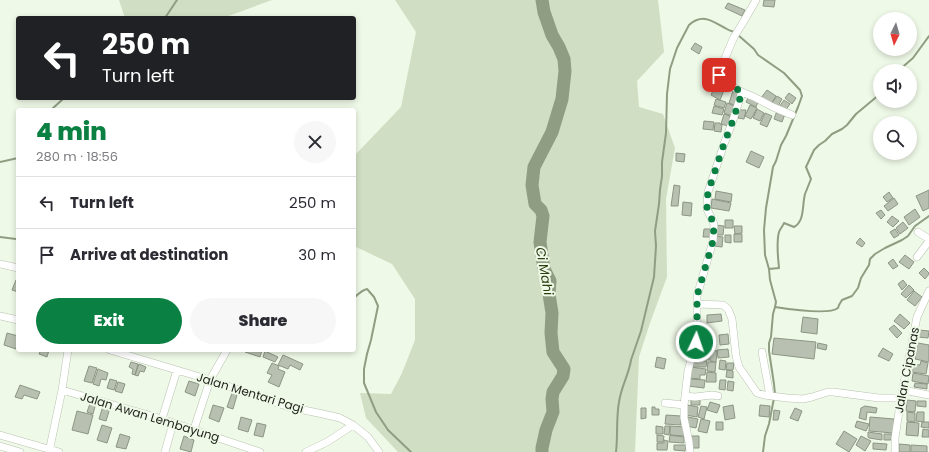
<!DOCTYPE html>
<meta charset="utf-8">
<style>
:root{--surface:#fff;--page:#f7f7f7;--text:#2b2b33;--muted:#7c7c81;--line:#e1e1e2;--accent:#0b8043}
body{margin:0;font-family:Poppins,sans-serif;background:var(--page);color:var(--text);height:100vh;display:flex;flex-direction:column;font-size:15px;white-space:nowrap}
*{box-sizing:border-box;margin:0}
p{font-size:13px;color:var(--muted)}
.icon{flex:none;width:22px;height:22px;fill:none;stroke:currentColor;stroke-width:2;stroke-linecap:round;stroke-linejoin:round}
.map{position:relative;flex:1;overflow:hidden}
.details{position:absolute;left:16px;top:108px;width:340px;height:244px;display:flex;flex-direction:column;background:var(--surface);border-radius:4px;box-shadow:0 2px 6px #0003}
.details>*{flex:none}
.banner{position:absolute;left:16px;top:16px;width:340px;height:84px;border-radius:4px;box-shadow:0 2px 6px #0003;background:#202124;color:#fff;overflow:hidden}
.needle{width:26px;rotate:185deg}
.fabs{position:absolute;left:873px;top:12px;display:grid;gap:8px}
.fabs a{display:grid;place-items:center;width:44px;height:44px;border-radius:50%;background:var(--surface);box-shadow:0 2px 6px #0003;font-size:20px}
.pin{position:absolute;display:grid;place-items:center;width:34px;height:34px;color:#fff;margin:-17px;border-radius:8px;box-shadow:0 2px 6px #0006}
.me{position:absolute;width:44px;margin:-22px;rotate:3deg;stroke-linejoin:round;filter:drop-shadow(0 0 3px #0008)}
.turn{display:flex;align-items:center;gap:14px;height:84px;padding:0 20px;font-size:18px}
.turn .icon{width:52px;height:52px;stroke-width:2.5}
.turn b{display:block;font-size:28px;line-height:34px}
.round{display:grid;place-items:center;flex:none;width:42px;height:42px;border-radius:21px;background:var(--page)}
.summary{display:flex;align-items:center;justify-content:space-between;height:68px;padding:0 20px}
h1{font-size:24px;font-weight:800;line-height:30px;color:var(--accent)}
.button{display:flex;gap:8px;margin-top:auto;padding:8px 20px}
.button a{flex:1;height:46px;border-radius:24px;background:var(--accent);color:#fff;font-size:16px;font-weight:800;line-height:46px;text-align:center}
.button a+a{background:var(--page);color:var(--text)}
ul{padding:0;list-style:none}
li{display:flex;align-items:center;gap:12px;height:52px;padding:0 20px;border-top:1px solid var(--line)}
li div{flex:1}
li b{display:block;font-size:15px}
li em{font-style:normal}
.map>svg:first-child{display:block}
.green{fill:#d0dfc3}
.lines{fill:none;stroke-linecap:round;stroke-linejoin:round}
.stream{stroke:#8f9e82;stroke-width:2}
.river{stroke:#8f9e82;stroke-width:13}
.building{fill:#b8c1b1;stroke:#8d9585}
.minor-casing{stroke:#b9c2b1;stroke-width:8}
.minor{stroke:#fff;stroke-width:7}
.route{stroke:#0b8043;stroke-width:7;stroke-dasharray:0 12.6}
.labels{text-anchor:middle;stroke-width:4;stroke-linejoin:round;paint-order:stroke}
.street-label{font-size:12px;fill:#1d201a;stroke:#eff9e7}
.water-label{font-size:13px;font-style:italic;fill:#2a3f12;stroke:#eff9e7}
</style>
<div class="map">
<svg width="929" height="452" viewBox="0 0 929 452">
<rect width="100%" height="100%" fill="#eff9e7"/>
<path class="green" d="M119 0H272L223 18H125Z
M395 0H658L664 52 637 81 639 107 663 114 675 148 666 199 667 277 650 323 639 357 635 452H398L366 418 360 393 391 394 402 373 415 340V299L392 264 354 246V157L357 153 401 107 416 32Z"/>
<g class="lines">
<path class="stream" d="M165 18 177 0
M738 35 754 49 758 55 784 73 800 90 802 96 798 107 786 136 781 145 776 161 773 167 766 208 764 230 765 255 769 269 770 280 776 302 775 307 773 314 771 337 769 343V351L774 384 775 394
M898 71 913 58 929 36
M51 110 64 98
M0 162 18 158
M0 237 16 239 18 241
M769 269 779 268C778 256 776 243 779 232 780 229 783 226 784 223L794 227C805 221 802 205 805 194 807 189 809 184 811 179L806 167 814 150 819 145 825 141 832 134 842 129 847 125 856 114 880 94
M354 298C358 294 362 290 367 289L374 297 378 306 371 340 367 354 364 369V383L376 412 388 430 411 452
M775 307C788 309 829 315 838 308L839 305 842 300 852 296 858 288 861 278 869 265 870 259 875 254 885 248 902 240 908 236 915 226 929 216
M616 452C618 435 616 418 619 402 621 387 629 374 631 360L641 331 654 277 656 246 655 231 659 204 660 190 662 176V162L666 133 667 94 670 69 677 48 689 25C703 13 712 21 725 28 728 30 731 31 734 32
M763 452 765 436 769 424 774 398"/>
<path class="river" d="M542 0 544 12 552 35 559 47 564 59 565 71 562 99 552 132 534 167 532 185 535 204 541 210 543 216 540 242 544 269 550 281 549 294 552 313 551 333 553 352 564 369 563 376 553 392 552 399 553 412 546 430 542 448V452"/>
</g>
<path class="building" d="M764 0H775L774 7 763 6Z
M728 3 745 10 742 16 725 8Z
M695 43 702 47 699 54 691 49Z
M715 86 724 90 720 100 711 95Z
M767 90 776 96 771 104 761 98Z
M733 91 739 93 734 105 729 103Z
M789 93 796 98 792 104 785 98Z
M777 96 782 99 777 108 771 104Z
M748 98 758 102 756 107 746 102Z
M716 99 726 102 724 108 714 105Z
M784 100 790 104 785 111 779 107Z
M727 103 735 106 732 116 724 113Z
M750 105 757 108 751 119 745 116Z
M714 106 724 109 722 115 712 113Z
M757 109 764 113 760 121 753 118Z
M739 110H746L744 119 738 118Z
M777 111 785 114 782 122 774 119Z
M765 113 772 116 767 127 760 124Z
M724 114 730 116 728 126 721 124Z
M704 121 714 122 713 130 703 129Z
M715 123H720V124L722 125 721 132 714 131Z
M751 151 764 157 759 168 746 162Z
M676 153 685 154 684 162 676 161Z
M674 185 680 186 678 206H671Z
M929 190V208L923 211 916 196Z
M716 191 732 194 731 202 715 199Z
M889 192 893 198 887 202 883 197Z
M894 198 898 204 888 211 884 206Z
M712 199 731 203 729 211 711 208Z
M683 202 692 203 691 216 682 215Z
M915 209 920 217 909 225 904 217Z
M881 210 885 215 881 219 876 213Z
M892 216 899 221 893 227 887 222Z
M725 220H733V228H725Z
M903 222 908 228 900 234 896 228Z
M716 225 724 226 723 235H715Z
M734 226H742V233L735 234Z
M704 229H710V237H703Z
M895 229 899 235 894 238 890 232Z
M734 234H742V242H734Z
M725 235H731V243L725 242Z
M715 236 723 237 722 247 714 246Z
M860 238 865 243 862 247 856 243Z
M905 255 914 262 909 269 899 262Z
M893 259 898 266 893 269 888 263Z
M924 268 929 273V274L925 279 919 273Z
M16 280H18V292L12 290Z
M903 280 907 285 902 290 898 284Z
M909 285 914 290 906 298 901 294Z
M914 291 922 297 915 306 907 300Z
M721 314 722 321 707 323V315Z
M900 314 910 323 904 329 894 321Z
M803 317 818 319 817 334 801 332Z
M894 325 902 333 897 338 889 329Z
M919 330 929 331 928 338 918 337Z
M7 333 18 336V340L16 349 4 345Z
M728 334 729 344 720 345 719 335Z
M710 338V347L698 348 697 339Z
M774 338 816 342 814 359 772 354Z
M818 343 827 345 826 350 817 348Z
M918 343 929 345V362L915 359Z
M883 348 893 354 889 361 878 356Z
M728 349 729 357 718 358 717 350Z
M41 350H49L47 357 39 354Z
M246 350H262L260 357 245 352Z
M710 350 717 351 716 362 710 361Z
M265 351 278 357 275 362 263 357Z
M695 352 709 353V360L695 359Z
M283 355 303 364 300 370 290 365 288 369 278 365Z
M657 357 666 359 664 369 655 367Z
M694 360 707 361 706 367H693Z
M720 360 726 361 725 370 719 369Z
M921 361 928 363 926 374 912 372 913 364 920 365Z
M131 362 138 364 135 375 132 374 133 369 129 367Z
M708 362H716L715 372 707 371Z
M272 363 279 366 278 369 285 372 279 387 268 382 272 375 267 373Z
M727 363H734L733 370H726Z
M139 364 146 367 144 372 140 371 138 376 135 375Z
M89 366 97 368 92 383 84 381Z
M690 367 706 369 705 375H700V379L689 378Z
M98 369 108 373 106 380 101 379 99 386 93 384Z
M727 370 733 371V378L726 377Z
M707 372 716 373V382H706Z
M913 373 929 376 928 384 912 381Z
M110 379 117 381 114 390 107 388Z
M689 379 705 380 704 388 688 386Z
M720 380H726L725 390 719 389Z
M189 381 199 384 195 396 185 392Z
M728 381 734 382 733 391 727 390Z
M118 382 125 384 122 393 115 391Z
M915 383 927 384V389L914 387Z
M20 385 40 392 37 399 24 395 22 399 15 397Z
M232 393 237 395 233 409 227 407Z
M691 398H700V405H691Z
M907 400 916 401 915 412 906 411Z
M91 401 96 403 93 414 87 412Z
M917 401H926V407L917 406Z
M710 402 720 405 717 413 707 410Z
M213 405 224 408 219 422 209 418Z
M687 405 698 407 697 417 685 415Z
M733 405 735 418 725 420 723 407Z
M760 405 770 406 769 417 759 416Z
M103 406 110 408 106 421 99 419Z
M701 406 707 407 704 419 698 417Z
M865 406 877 408 876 413 867 412 866 420 859 418 861 408Z
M652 407H655V409H659V415H652Z
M641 408H646V418L641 419Z
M795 408 802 411 798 421 790 418Z
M774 410 780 411 778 420H773Z
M77 411 93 415 88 434 72 430Z
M907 412 915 413V422L907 421Z
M917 412H924V422L916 421Z
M666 415 681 416V425L665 424Z
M241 417 252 420 248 432 238 429Z
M688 417 698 419 696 428 686 426Z
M870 417 894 419 893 433 869 431Z
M701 419 710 421 707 433 698 431Z
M857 421 869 424 866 431 855 427Z
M716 422H723V430H716Z
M907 422 919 423 918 436 906 435Z
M922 422H929V428L921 427Z
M257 423 266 425 263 437 254 435Z
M102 425 112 428 107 443 97 440Z
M656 426 663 427V434H656Z
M665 426H670L669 435 664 434Z
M670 426 684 427V436L670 435Z
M923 429 929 430V437H922Z
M844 431 857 439 849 452 836 444Z
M868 432 882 434V440L869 438 868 437Z
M120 434 130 437 126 449 116 447Z
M884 434H892L891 440H884Z
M657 435 664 436 663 442H657Z
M670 435 684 437V443L669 442Z
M184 436 194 440 191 452 180 449Z
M691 436H699V448H691Z
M861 436 871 441 865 451 856 445Z
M664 440 668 441 667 450H657V443H664Z
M873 443 887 444 886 450 873 449Z
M899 444 910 445V452H899Z
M674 445H686L685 451 674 450Z
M911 445 927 446V452H911Z"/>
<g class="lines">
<defs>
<path id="minor" d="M756 0 744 21 734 37 719 72V78L722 81 742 92 733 120 724 144 708 192 707 201V209L714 224 713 241 697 296V304L723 305 728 309 732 319 736 356 739 367 757 393 764 395 787 398 803 399 812 397 828 392H833L879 398H901
M742 92 754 97 773 107 792 115
M918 232 929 239
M917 257 929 241
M0 264 18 268
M0 316 18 320
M110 350 210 380 289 407 323 414 340 418 353 425 368 437 379 452
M762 352 770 396
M62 390 162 419 260 452
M903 390 929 395
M685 396 695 397 712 395 718 396
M665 403 684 405
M162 419 177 370
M194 429 210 380 227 350
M0 435 59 452
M0 446 20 452
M49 452 62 390 68 350
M165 452 173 423
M306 452 327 442 353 425
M690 452 689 442 684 418V405L688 371 697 336V304
M895 452V438L901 398 917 317 929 291"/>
</defs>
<use href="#minor" class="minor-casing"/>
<use href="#minor" class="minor"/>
</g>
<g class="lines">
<path class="route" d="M696 342 697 330V296L713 241 714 224 707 209V201L708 192 724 144 733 120 742 92 722 81 719 75"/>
</g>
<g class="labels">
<g class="street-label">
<text transform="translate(907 370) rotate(-79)" y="4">Jalan Cipanas</text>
<text transform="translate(250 393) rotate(17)" y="4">Jalan Mentari Pagi</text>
<text transform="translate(150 417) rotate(17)" y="4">Jalan Awan Lembayung</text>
</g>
<g class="water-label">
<text transform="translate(545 271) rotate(80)" y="5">Ci Mahi</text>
</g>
</g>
</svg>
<div class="fabs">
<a><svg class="needle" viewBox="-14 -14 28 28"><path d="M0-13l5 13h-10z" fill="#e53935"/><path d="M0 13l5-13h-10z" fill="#7c7c81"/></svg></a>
<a><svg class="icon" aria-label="sound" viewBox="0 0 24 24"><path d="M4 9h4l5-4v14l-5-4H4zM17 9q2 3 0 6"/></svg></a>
<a><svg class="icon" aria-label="search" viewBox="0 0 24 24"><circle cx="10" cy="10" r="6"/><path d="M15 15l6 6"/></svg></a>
</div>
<div class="pin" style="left:719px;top:75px;background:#d93025"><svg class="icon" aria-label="arrive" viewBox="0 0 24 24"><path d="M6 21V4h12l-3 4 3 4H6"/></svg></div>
<svg class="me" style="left:696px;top:342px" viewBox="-20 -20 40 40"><circle r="17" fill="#0b8043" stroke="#fff" stroke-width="3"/><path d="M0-11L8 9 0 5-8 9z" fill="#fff"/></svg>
<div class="banner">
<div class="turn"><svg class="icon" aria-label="left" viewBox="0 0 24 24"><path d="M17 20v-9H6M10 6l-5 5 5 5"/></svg><div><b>250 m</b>Turn left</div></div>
</div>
<section class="details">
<div class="summary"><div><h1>4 min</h1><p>280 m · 18:56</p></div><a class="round"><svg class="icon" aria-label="close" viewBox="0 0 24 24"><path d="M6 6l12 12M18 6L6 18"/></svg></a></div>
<ul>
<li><svg class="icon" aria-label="left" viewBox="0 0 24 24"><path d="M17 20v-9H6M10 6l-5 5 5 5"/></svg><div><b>Turn left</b></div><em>250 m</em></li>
<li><svg class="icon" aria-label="arrive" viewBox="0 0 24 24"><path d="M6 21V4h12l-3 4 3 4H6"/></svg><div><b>Arrive at destination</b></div><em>30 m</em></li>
</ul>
<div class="button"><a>Exit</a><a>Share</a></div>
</section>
</div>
